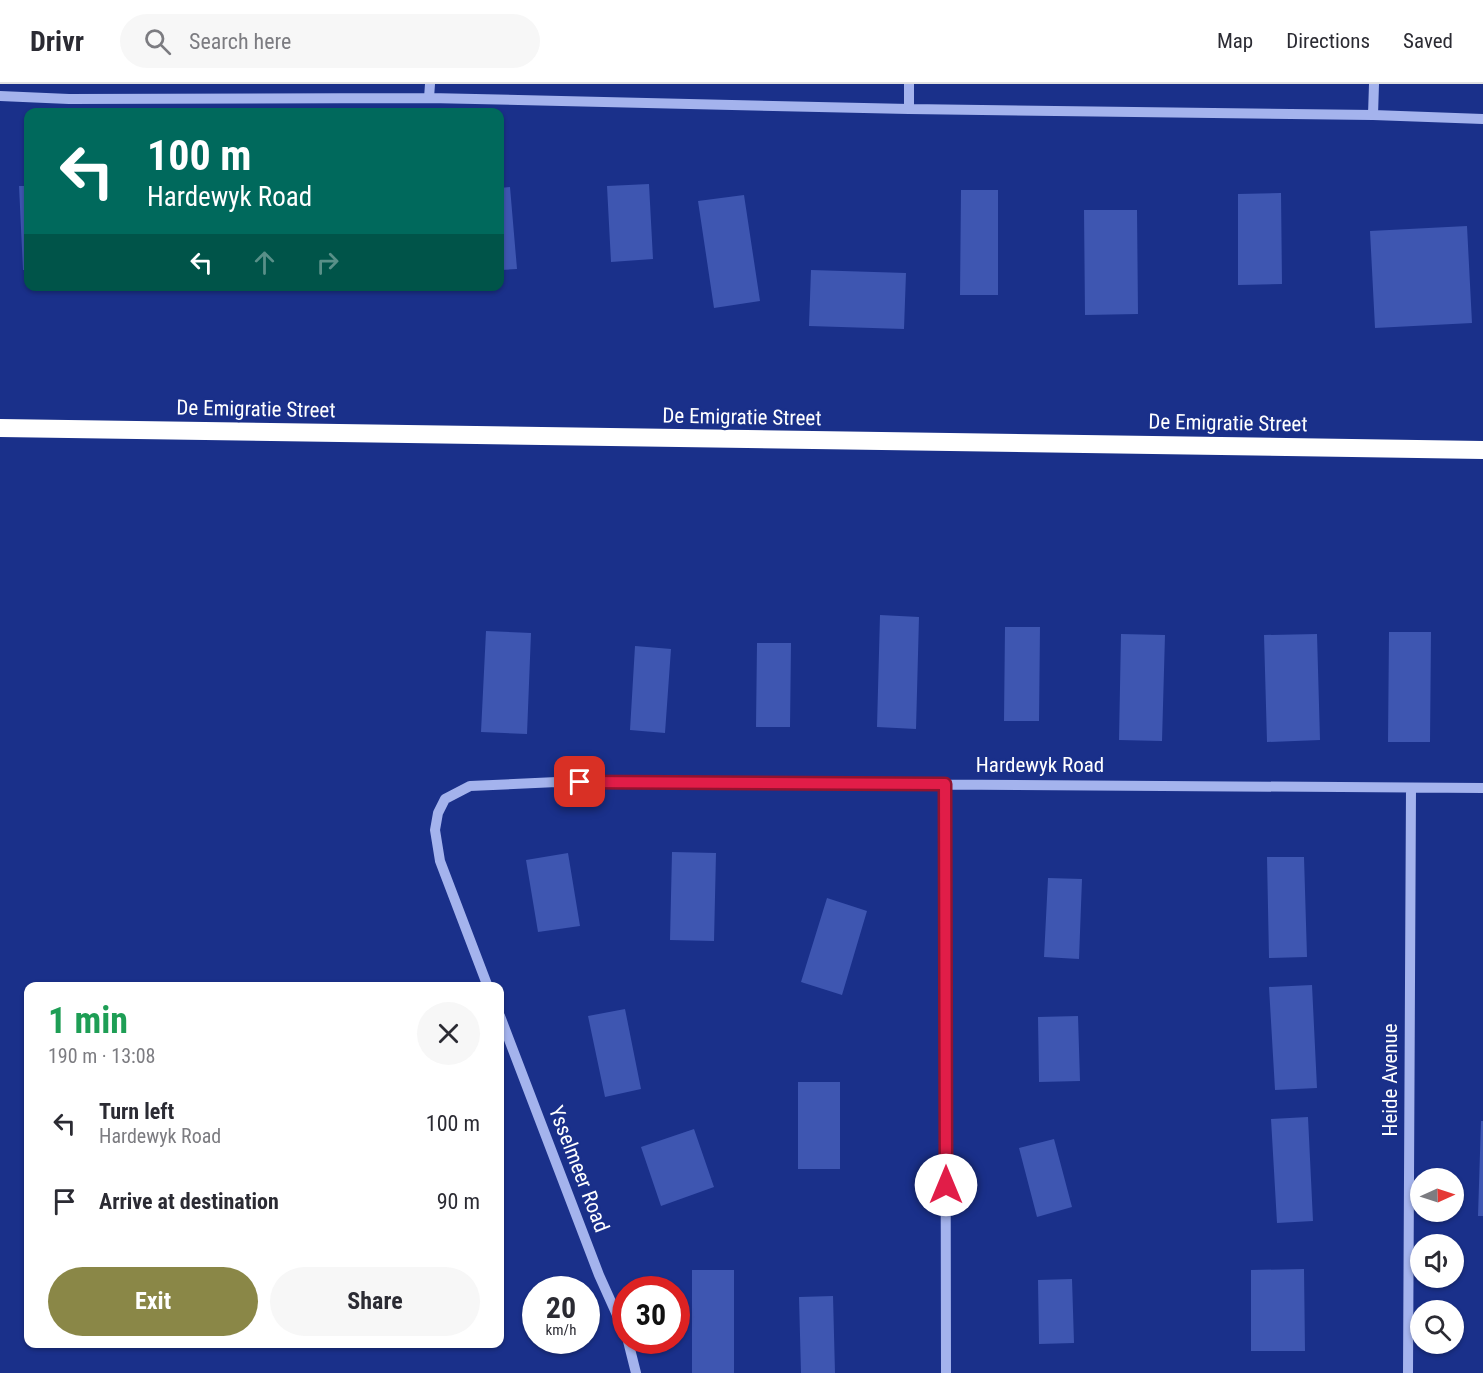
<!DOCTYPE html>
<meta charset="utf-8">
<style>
:root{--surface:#fff;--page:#f7f7f7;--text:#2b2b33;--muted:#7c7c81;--line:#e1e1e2;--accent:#8a8747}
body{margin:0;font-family:"Roboto Condensed",sans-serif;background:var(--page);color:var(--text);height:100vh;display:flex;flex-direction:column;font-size:22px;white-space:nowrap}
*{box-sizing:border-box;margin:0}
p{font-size:20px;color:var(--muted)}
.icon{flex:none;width:33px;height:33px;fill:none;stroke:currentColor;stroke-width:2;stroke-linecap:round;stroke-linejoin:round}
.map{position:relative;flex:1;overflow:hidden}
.sheet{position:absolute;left:24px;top:898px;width:480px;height:366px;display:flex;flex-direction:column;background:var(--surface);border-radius:12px;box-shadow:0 2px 4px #0004}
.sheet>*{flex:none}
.hud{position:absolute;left:24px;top:24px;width:480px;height:183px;border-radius:12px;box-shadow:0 2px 4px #0004;background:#00695c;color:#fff;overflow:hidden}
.needle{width:39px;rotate:87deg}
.controls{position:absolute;left:1410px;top:1084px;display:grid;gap:12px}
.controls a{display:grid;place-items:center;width:54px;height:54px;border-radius:50%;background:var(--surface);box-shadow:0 2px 4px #0004;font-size:30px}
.speed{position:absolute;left:522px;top:1192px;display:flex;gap:12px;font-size:30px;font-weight:700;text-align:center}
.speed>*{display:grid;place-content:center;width:78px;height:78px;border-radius:50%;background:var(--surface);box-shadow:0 2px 4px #0004;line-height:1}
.speed small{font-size:15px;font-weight:400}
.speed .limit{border:9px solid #d22;background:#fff;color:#111}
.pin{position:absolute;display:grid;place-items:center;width:51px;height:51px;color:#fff;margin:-26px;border-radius:12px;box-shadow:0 3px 9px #0006}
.me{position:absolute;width:66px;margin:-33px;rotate:0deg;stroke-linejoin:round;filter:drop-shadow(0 0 4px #0008)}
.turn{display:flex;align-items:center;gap:21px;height:126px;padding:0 24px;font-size:27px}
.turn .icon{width:78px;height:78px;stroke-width:2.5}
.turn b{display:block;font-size:42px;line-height:51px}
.lanes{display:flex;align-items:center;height:57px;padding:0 24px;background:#0003;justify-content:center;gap:30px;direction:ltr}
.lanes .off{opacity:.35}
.round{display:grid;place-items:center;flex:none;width:63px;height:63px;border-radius:32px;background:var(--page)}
.head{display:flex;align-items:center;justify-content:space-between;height:102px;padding:0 24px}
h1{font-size:36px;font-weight:700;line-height:45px;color:#1e9e55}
.primary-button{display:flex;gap:12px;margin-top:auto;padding:12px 24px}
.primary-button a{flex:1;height:69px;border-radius:36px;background:var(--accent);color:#fff;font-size:24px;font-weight:700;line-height:69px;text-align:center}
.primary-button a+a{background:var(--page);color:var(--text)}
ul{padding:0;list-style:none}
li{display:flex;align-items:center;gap:18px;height:78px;padding:0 24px}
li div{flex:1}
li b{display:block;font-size:22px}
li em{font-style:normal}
header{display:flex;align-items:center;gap:36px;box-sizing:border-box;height:84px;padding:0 30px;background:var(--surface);border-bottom:2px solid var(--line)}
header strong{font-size:28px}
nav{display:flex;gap:33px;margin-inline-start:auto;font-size:21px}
.search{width:420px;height:54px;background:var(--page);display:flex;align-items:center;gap:15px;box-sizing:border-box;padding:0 21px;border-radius:33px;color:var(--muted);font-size:22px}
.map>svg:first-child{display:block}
.building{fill:#3e56b1}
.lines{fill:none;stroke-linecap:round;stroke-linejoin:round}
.minor{stroke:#a4b3ed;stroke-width:10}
.highway{stroke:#fff;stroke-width:18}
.route-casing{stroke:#92132f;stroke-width:15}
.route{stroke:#e11d48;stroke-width:10}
.labels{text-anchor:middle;stroke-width:4.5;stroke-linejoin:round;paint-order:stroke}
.street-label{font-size:21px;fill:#fff;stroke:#1a308a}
</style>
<header>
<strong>Drivr</strong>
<div class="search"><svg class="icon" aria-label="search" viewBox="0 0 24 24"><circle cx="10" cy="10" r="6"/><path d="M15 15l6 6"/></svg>Search here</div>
<nav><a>Map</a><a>Directions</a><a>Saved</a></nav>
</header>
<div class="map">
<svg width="1483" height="1289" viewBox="0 0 1483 1289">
<rect width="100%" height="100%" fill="#1a308a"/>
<path class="building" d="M649 100 653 175 611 178 607 102Z
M19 102H28V186H23Z
M510 103 517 185 500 186V104Z
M961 106H998V211H960Z
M1281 109 1282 200 1238 201V110Z
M744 111 760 217 714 224 698 117Z
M1084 126H1137L1138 230 1085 231Z
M1467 142 1472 239 1375 244 1370 147Z
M811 186 906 189 904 245 809 242Z
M880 531 919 533 916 645 877 643Z
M1005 543H1040L1039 637H1004Z
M486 547 531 549 527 650 481 648Z
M1389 548H1431L1430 658H1388Z
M1121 550 1165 551 1162 657 1119 656Z
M1317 550 1320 656 1267 658 1264 551Z
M757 559H791L790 643H756Z
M635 562 671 565 665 649 630 646Z
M672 768 716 769 714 857 670 856Z
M568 769 580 842 538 848 526 776Z
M1267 773H1304L1307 873 1269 874Z
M1048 794 1082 795 1079 875 1044 873Z
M827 814 867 827 842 911 801 898Z
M1312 901 1317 1004 1275 1006 1269 903Z
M625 925 641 1005 605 1013 588 932Z
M1078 932 1080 997 1039 998 1038 933Z
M798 998H840V1085H798Z
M1308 1033 1313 1137 1277 1139 1271 1035Z
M1481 1037H1483V1132H1478Z
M694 1045 714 1103 661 1122 641 1063Z
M1054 1055 1072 1123 1037 1133 1019 1064Z
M1304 1185 1305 1267H1251V1186Z
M692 1186H734V1289H692Z
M1072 1195 1074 1259 1039 1260 1038 1196Z
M833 1212 835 1289H801L799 1213Z"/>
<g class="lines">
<path class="minor" d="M0 12 69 15 429 14 909 25 1373 31 1483 35
M429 14 430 0
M909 25V0
M1373 31 1374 0
M945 700 946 1289
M488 903 440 777 435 746 438 729 445 715 470 702 557 698 1483 704
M500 932 599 1191 626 1251
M628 1257 636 1289
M1408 1289 1411 704"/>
<path class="highway" d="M0 344 1483 366"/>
</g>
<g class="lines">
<defs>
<path id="route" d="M580 698 945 700 946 1101"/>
</defs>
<use href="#route" class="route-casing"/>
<use href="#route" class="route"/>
</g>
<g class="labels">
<g class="street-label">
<text transform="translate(256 325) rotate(1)" y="7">De Emigratie Street</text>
<text transform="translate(742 333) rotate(1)" y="7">De Emigratie Street</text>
<text transform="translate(1228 339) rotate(1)" y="7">De Emigratie Street</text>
<text x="1040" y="688">Hardewyk Road</text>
<text transform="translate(1390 996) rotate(-90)" y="7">Heide Avenue</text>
<text transform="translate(579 1085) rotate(69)" y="7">Ysselmeer Road</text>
</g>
</g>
</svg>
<div class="controls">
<a><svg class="needle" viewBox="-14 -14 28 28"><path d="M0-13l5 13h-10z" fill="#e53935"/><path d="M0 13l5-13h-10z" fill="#7c7c81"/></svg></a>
<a><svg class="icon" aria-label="sound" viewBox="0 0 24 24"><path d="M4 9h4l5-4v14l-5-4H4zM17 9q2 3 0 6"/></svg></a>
<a><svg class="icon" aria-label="search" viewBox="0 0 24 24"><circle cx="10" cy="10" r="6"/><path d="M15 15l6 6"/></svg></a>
</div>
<div class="speed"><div>20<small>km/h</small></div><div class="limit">30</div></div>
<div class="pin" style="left:580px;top:698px;background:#d93025"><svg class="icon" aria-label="arrive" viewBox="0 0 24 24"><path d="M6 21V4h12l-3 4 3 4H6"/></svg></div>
<svg class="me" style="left:946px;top:1101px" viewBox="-20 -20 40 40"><circle r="19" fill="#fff"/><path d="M0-13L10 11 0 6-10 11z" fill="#e11d48"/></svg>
<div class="hud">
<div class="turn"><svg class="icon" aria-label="left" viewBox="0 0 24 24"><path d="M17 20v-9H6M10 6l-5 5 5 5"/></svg><div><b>100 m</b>Hardewyk Road</div></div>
<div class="lanes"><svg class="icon" aria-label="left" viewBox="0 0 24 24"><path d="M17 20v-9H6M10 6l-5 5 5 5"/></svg><svg class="icon off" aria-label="ahead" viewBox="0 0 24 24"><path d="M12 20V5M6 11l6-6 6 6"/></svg><svg class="icon off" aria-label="right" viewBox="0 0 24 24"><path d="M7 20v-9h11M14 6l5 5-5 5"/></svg></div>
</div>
<section class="sheet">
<div class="head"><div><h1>1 min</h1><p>190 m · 13:08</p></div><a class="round"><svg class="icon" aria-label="close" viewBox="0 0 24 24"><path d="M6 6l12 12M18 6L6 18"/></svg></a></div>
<ul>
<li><svg class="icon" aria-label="left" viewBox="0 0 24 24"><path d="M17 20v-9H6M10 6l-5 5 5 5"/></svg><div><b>Turn left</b><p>Hardewyk Road</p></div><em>100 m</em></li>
<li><svg class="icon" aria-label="arrive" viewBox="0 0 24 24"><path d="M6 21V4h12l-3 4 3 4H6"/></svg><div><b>Arrive at destination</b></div><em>90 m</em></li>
</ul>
<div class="primary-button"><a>Exit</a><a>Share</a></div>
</section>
</div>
